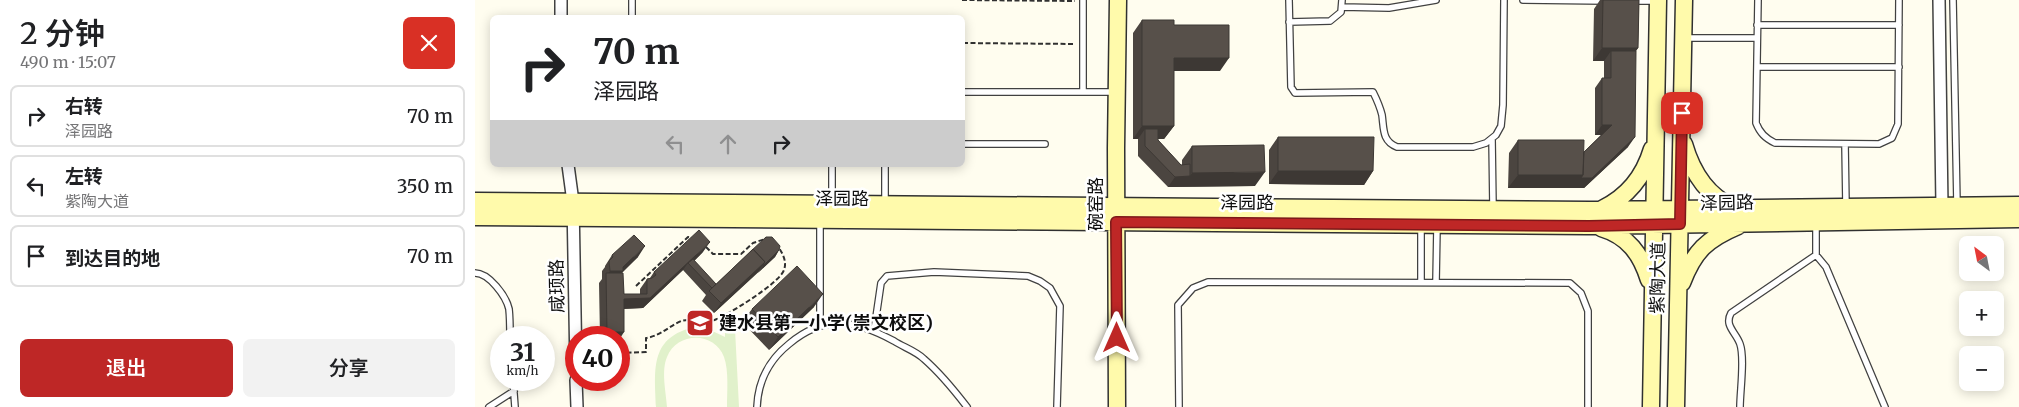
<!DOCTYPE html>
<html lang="zh">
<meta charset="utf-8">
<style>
:root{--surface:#fff;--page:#f2f2f2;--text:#202124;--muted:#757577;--line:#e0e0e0;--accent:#be2726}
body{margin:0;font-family:Merriweather,"Noto Sans SC",serif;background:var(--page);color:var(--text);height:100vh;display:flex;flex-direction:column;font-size:19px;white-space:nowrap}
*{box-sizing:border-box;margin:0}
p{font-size:16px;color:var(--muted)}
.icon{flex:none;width:28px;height:28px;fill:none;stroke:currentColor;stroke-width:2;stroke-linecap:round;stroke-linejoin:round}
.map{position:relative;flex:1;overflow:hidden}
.drawer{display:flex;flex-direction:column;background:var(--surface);width:475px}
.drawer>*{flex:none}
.banner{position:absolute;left:15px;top:15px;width:475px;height:152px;border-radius:8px;box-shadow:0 2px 12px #0003;background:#fff;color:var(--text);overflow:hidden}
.needle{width:32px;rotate:328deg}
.fabs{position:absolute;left:1484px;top:236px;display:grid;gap:10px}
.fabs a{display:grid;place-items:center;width:45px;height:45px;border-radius:8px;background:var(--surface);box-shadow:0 2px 12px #0003;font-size:25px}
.speed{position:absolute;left:15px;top:326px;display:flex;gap:10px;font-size:25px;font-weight:700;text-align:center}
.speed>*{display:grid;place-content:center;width:65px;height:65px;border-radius:50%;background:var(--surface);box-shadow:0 2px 12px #0003;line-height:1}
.speed small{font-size:12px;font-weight:400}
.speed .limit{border:8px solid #d22;background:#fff;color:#111}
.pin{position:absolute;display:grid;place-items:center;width:42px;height:42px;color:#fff;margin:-21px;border-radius:10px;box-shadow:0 2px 8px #0006}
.me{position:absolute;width:55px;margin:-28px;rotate:0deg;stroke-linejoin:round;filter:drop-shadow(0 0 4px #0008)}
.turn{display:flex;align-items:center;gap:18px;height:105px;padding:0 20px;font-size:22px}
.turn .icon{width:65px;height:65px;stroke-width:2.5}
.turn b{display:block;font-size:35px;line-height:42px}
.lanes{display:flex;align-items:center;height:48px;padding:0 20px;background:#0003;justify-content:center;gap:25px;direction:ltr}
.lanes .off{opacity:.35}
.round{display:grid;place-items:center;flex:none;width:52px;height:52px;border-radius:8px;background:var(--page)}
.overview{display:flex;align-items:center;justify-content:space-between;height:85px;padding:0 20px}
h1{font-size:30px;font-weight:600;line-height:38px}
.action{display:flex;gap:10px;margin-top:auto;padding:10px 20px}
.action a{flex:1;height:58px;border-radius:8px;background:var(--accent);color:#fff;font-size:20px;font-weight:600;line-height:58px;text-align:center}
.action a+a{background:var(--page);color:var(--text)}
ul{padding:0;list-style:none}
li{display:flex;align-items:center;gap:15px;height:62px;margin:0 10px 8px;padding:0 10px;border:2px solid var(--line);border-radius:8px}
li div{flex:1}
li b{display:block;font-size:19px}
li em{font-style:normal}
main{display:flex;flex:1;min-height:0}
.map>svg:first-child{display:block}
.pitch{fill:#e1f1cb}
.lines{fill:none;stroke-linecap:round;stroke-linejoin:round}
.lane-casing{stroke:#414141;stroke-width:8}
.street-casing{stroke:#414141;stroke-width:14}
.secondary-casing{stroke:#303030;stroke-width:19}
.path{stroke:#303030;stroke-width:2;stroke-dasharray:5 2.5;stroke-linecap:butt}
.lane{stroke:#fff;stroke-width:5.5}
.street{stroke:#fff;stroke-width:11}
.secondary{stroke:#fffaab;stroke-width:16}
.wall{fill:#4b4540}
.shaded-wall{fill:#3d3834}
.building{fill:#57504a;stroke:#3d3834}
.route-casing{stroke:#7c1919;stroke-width:12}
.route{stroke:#be2726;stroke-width:9}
.labels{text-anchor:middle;stroke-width:5;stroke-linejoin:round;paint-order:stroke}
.street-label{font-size:18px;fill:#0e0e0e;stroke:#fff}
.poi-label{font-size:18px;font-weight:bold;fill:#0e0e0e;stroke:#fff;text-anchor:start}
</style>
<main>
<section class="drawer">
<div class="overview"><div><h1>2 分钟</h1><p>490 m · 15:07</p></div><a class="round" style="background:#d93025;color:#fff"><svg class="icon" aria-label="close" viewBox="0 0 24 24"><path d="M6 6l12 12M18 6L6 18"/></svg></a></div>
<ul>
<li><svg class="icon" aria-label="right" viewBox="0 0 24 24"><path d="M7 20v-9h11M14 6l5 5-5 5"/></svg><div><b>右转</b><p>泽园路</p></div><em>70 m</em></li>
<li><svg class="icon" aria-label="left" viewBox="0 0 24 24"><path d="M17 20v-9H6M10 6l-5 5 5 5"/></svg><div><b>左转</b><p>紫陶大道</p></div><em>350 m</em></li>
<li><svg class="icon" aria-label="arrive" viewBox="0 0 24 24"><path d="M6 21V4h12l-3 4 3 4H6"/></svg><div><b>到达目的地</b></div><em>70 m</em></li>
</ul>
<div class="action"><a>退出</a><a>分享</a></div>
</section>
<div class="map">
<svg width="1544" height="407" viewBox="0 0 1544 407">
<rect width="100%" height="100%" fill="#fffdef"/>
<path class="pitch" d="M216 328H231L250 337V330L260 329 264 407H252C252 392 254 371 249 357 239 331 202 332 192 357 186 371 191 392 192 407H181C180 372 174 339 216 328Z"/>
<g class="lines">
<defs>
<path id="lane" d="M814 0 816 87 820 93 898 92C902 100 905 107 907 115 909 129 907 141 922 147H998L1011 143 1021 135 1026 126 1028 105 1029 0
M1048 0 1131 1
M1283 0 1281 123C1285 133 1290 138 1300 143L1404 144 1417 138 1423 124 1424 0
M1478 0 1482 204
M1158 1H1181
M867 7 914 8 961 0
M157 18V0
M814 22 855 21 866 12 867 0
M1282 25H1424
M1209 38H1282
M1282 67H1424
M488 92H640
M608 92V0
M1017 139 1018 207
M488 144H570
M1370 144 1371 206
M357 202V165
M410 203V165
M345 221V326
M1341 255 1351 267 1410 407
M0 273C14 273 31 296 34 309 35 318 35 328 35 338
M946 282V227
M961 282 962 227
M399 331 406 283 412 276 459 272 553 276 565 281 575 288 585 306 582 407
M38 380 40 407
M14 407 39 391
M282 407C283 382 294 360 314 344 350 314 380 320 419 341 428 347 441 351 449 359 465 373 479 390 492 407
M704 407 703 305 718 288 733 282 1095 283 1106 293 1113 311V407
M1265 407C1265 391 1270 358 1265 344 1261 332 1249 326 1256 313L1341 255V223"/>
<path id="street" d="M86 0V18
M1464 0 1467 206
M93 165 98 202 101 369
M101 380 102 407"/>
<path id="secondary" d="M1209 144C1217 172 1232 196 1259 208
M0 201 1114 210 1544 205
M1127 209C1152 197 1169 176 1177 149
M0 217 1113 226 1544 219
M1126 228C1153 236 1166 254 1174 280
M1207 283C1219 251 1232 239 1263 226
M642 407 641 148 643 0
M1176 407 1183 0
M1201 407 1209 0"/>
</defs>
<use href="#lane" class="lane-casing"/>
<use href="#street" class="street-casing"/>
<use href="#secondary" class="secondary-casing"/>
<path class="path" d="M487 0 600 1
M488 43 600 44
M231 247 238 254H266L278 243 290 239
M161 286 213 237 217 238
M144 353 171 352V338C185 336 193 327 206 321 215 318 227 323 237 321 250 317 305 283 309 270 312 262 308 254 304 248"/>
<use href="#lane" class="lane"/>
<use href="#street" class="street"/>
<use href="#secondary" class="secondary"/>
</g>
<path class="wall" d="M1125 0H1164L1163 48 1161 51 1153 147 1109 188H1033L1034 153 1043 140 1109 152 1126 135H1120V88L1127 78H1129V61H1118L1119 9Z
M667 20 699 25 745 71H699V126L689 139H683V140L706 165H707V160L717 146 780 186 693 187 663 156V139H658V33Z
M803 137 898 171 889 185 794 184V150Z
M304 250 300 257 239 313 227 301 231 295 208 270 168 308 149 309 144 338H125L124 283 127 279V271L130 267V266L137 255 163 257 147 273 149 294H165V289L172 279 175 278 179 272 228 252 219 261 241 284 273 254 275 252Z
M339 307 294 350 267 322 277 309Z"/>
<path class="shaded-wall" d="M1127 48H1163L1154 61 1136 51 1129 61H1118Z
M699 58H754L745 71H689Z
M1127 125H1137L1130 135H1120Z
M667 126H699L689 139H670V129L663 139H658Z
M1160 137 1153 147 1109 188H1033L1043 175H1108Z
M803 171H898L889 185 794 184Z
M790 172 780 186 693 187 700 177 715 176 717 173Z
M235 242 228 252 215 265 213 263 208 270 168 308 142 309 149 299 175 298Z
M170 246 163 257 148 271 141 281 131 276 135 271 148 267Z
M304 250 300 257 283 273 288 266Z
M290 262 283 272 239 313 246 303Z
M348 294 339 307 294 350 303 337Z
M132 332H149L144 340V338H128Z"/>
<path class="building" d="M1128 0H1164L1163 48H1127Z
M667 20H699V25H754V58H699V126H667Z
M1136 51H1161L1160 137 1117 178H1106L1108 175 1109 152 1137 125H1127V78H1136Z
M670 129H683V140L706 165 715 164V176L700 177 670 146Z
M803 137H899L898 171H803Z
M1043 140H1109L1108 175H1043Z
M789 145 790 172 717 173V146Z
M224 230 235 242 175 298 149 299V332H132L131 273H148L149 294H172V279L177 278 181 275 179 272Z
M159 235 170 246 148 267V271H135L134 261 138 257 137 255Z
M291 237H297L305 246 304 250 288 266V265L290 262 278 249 275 252Z
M278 249 290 262 246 303 234 291Z
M218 259 241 284 237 288 213 263Z
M322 266 348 294 303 337 277 309Z"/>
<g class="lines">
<defs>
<path id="route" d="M642 338 641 222 1114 226 1205 224 1207 113"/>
</defs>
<use href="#route" class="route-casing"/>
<use href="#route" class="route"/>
</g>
<defs>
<symbol id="school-square" viewBox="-11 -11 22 22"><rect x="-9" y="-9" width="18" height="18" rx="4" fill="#be2726" stroke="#fff"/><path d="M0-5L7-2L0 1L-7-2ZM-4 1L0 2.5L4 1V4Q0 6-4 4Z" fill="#fff"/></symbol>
</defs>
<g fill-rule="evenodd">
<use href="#school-square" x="209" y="307" width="32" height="32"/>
</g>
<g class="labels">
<g class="street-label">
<text x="367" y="205">泽园路</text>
<text x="772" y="209">泽园路</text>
<text transform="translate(1252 203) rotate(-1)" y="6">泽园路</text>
<text transform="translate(621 204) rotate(-90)" y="6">碗窑路</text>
<text transform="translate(1183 278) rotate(-89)" y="6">紫陶大道</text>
<text transform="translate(82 286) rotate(-91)" y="6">咸顼路</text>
</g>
<g class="poi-label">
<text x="244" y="329">建水县第一小学(崇文校区)</text>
</g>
</g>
</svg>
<div class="fabs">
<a><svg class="needle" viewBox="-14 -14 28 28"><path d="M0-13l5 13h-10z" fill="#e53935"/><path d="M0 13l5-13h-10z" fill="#757577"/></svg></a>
<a>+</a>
<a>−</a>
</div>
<div class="speed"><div>31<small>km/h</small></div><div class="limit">40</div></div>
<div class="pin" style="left:1207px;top:113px;background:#d93025"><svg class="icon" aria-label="arrive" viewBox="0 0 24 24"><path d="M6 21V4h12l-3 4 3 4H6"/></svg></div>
<svg class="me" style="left:642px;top:338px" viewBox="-20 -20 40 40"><path d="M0-17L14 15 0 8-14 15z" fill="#be2726" stroke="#fff" stroke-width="4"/></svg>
<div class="banner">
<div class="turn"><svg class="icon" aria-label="right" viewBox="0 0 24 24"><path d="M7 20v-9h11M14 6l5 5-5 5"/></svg><div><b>70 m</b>泽园路</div></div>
<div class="lanes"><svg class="icon off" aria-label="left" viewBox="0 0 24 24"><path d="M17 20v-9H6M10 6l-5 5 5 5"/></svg><svg class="icon off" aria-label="ahead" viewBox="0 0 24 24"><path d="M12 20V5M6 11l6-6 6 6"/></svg><svg class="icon" aria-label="right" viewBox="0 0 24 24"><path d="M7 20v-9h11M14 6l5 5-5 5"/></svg></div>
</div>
</div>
</main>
